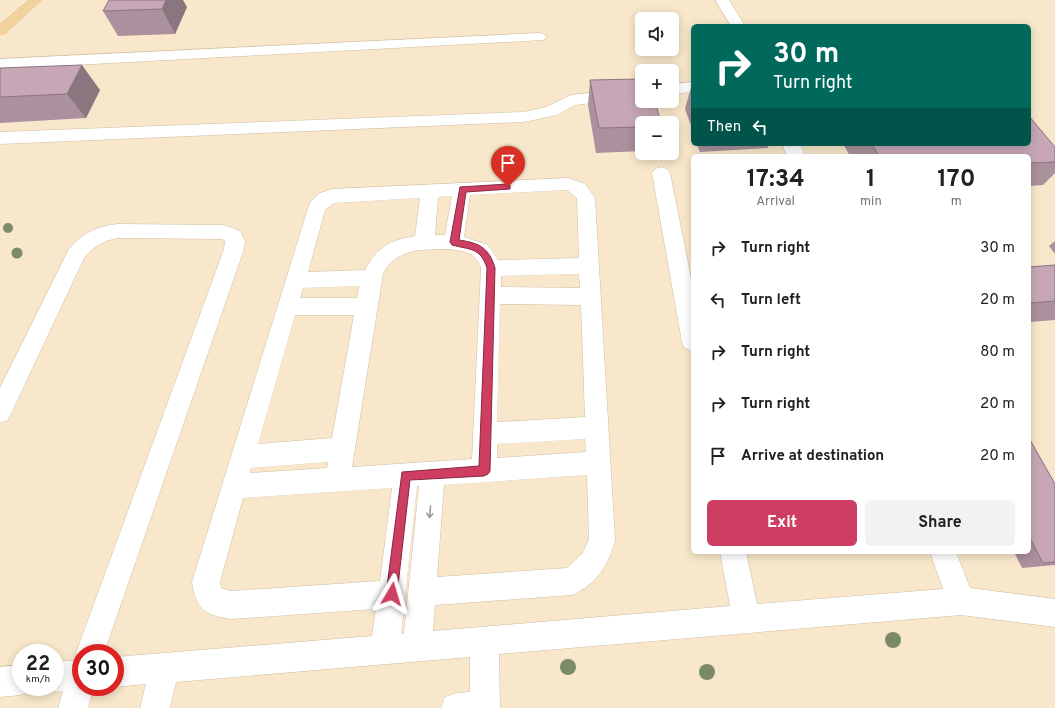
<!DOCTYPE html>
<meta charset="utf-8">
<style>
:root{--surface:#fff;--page:#f2f2f2;--text:#202124;--muted:#757577;--accent:#ce3e63}
body{margin:0;font-family:Overpass,sans-serif;background:var(--page);color:var(--text);height:100vh;display:flex;flex-direction:column;font-size:15px;white-space:nowrap}
*{box-sizing:border-box;margin:0}
p{font-size:13px;color:var(--muted)}
.icon{flex:none;width:22px;height:22px;fill:none;stroke:currentColor;stroke-width:2;stroke-linecap:round;stroke-linejoin:round}
.map{position:relative;flex:1;overflow:hidden}
.panel{position:absolute;left:691px;top:154px;width:340px;height:400px;display:flex;flex-direction:column;background:var(--surface);border-radius:6px;box-shadow:0 2px 10px #0003}
.panel>*{flex:none}
.guide{position:absolute;left:691px;top:24px;width:340px;height:122px;border-radius:6px;box-shadow:0 2px 10px #0003;background:#00695c;color:#fff;overflow:hidden}
.fabs{position:absolute;left:635px;top:12px;display:grid;gap:8px}
.fabs a{display:grid;place-items:center;width:44px;height:44px;border-radius:6px;background:var(--surface);box-shadow:0 2px 10px #0003;font-size:20px}
.speed{position:absolute;left:12px;top:644px;display:flex;gap:8px;font-size:20px;font-weight:700;text-align:center}
.speed>*{display:grid;place-content:center;width:52px;height:52px;border-radius:50%;background:var(--surface);box-shadow:0 2px 10px #0003;line-height:1}
.speed small{font-size:10px;font-weight:400}
.speed .limit{border:6px solid #d22;background:#fff;color:#111}
.pin{position:absolute;display:grid;place-items:center;width:34px;height:34px;color:#fff;margin:-41px -17px;border-radius:50% 50% 50% 0;rotate:-45deg;box-shadow:0 0 4px #0007}
.pin .icon{rotate:45deg}
.me{position:absolute;width:44px;margin:-22px;rotate:7deg;stroke-linejoin:round;filter:drop-shadow(0 0 3px #0008)}
.turn{display:flex;align-items:center;gap:14px;height:84px;padding:0 16px;font-size:18px}
.turn .icon{width:52px;height:52px;stroke-width:2.5}
.turn b{display:block;font-size:28px;line-height:34px}
.then{display:flex;align-items:center;height:38px;padding:0 16px;background:#0003;gap:8px;font-size:15px}
.eta{display:flex;justify-content:space-evenly;align-items:center;height:68px;text-align:center}
.eta b{font-size:24px;font-weight:700;line-height:28px}
.cta{display:flex;gap:8px;margin-top:auto;padding:8px 16px}
.cta a{flex:1;height:46px;border-radius:6px;background:var(--accent);color:#fff;font-size:16px;font-weight:700;line-height:46px;text-align:center}
.cta a+a{background:var(--page);color:var(--text)}
ul{padding:0;list-style:none}
li{display:flex;align-items:center;gap:12px;height:52px;padding:0 16px}
li div{flex:1}
li b{display:block;font-size:15px}
li em{font-style:normal}
.map>svg:first-child{display:block}
.lines{fill:none;stroke-linecap:round;stroke-linejoin:round}
.minor-casing{stroke:#cfbfa2;stroke-width:1}
.major-casing{stroke:#fff;stroke-width:1}
.minor{fill:#fff;fill-rule:evenodd}
.major{fill:#f1d19e;fill-rule:evenodd}
.tree{fill:#7b8a68}
.wall{fill:#ab909d}
.shaded-wall{fill:#8b757f}
.building{fill:#c7a7b6;stroke:#8b757f}
.oneway{stroke:#9c9995}
.route{fill:#ce3e63;stroke:#862840}
</style>
<div class="map">
<svg width="1055" height="708" viewBox="0 0 1055 708">
<rect width="100%" height="100%" fill="#f8e7ca"/>
<g class="lines">
<defs>
<path id="minor" d="M715 0H729L745 26H731Z
M539 33 544 34 546 37 544 40 0 69V59Z
M693 82V92L672 94V84Z
M642 87V97L575 105 557 115 524 122 0 144V132L524 112 546 107 571 95Z
M782 144H800L805 156H787Z
M661 167 667 169 670 173 693 288V351L685 348 682 342 652 173 655 169Z
M568 178 585 184 595 198 615 540C609 565 596 585 572 595L435 605 433 631 730 606 720 552H746L757 604 943 589 930 552H956L970 588 1055 599V627L961 615 499 654 500 708H441L445 697 456 693 470 692V657L176 682 170 708H140L146 684 115 687V657L372 636 376 609 231 619C204 615 196 609 192 582L310 202 320 193 333 189ZM567 190 577 198 579 258 498 260 488 245 464 237 470 195ZM452 196 445 235H435L438 197ZM420 198 415 236C390 240 377 247 365 270L308 272 325 210 334 203ZM449 249C464 251 476 252 481 268L472 459 352 467 383 274C395 248 425 249 449 249ZM579 274 580 288 501 287V276ZM359 286 357 298H300L303 288ZM500 304 581 305 585 417 497 422ZM295 315H354L332 438 258 444ZM585 439 586 452 497 458V444ZM328 462 327 468 250 473 251 468ZM587 475 589 540 582 554 567 568 437 577 444 485ZM417 486H419L404 633 401 634ZM392 488 380 581 231 591 221 588 220 582 243 498Z
M118 224 224 225 240 231 245 241 244 249 104 653H81V687H94L88 708H58L63 691 55 692 44 687H55V662L79 660 76 653 224 249 225 241 222 239 118 238C104 240 93 247 84 258L8 420 0 423V388L69 249C82 233 98 226 118 224Z
M21 665V687H33L31 690 21 695 0 697V667Z"/>
<path id="major" d="M27 0H43L5 35 0 36V23Z"/>
</defs>
<use href="#minor" class="minor-casing"/>
<use href="#major" class="major-casing"/>
<use href="#minor" class="minor"/>
<use href="#major" class="major"/>
</g>
<g class="tree">
<circle cx="8" cy="228" r="5"/>
<circle cx="17" cy="253" r="5.5"/>
<circle cx="893" cy="640" r="8"/>
<circle cx="568" cy="667" r="8"/>
<circle cx="707" cy="672" r="8"/>
</g>
<path class="wall" d="M187 7 175 34 118 36 103 11Z
M0 68 100 90 86 118 0 123Z
M590 80 642 123V151L596 153 588 105Z
M692 84H693V131L685 109Z
M697 144H769L768 148 700 152Z
M843 144H1029L1055 147V173L1043 185 1029 186V156H850Z
M1055 241V254L1049 246Z
M1055 265V320L1029 322V267Z
M1029 438 1055 484V565L1022 568 1014 552H1029Z"/>
<path class="shaded-wall" d="M166 0H183L187 7 175 34 162 9Z
M82 65 100 90 86 118 67 94Z"/>
<path class="building" d="M109 0H166L162 9 103 11Z
M82 65 67 94 0 97V68Z
M642 79V101H655L661 123H642V127L599 128 590 80Z
M1029 116 1055 147V162L1029 163V156H879L872 144H1029Z
M1055 265V301L1029 303V267Z
M1029 438 1055 484V562L1043 563 1029 536Z"/>
<defs><path id="oneway-shaft" d="M-6 0H5M1.5-3L5.5 0L1.5 3" fill="none" stroke-width="1.6" stroke-linecap="round" stroke-linejoin="round"/></defs>
<use class="oneway" href="#oneway-shaft" transform="translate(430 512) rotate(95)"/>
<path class="route" d="M508 184 510 185V189L466 192 459 240C480 243 489 248 495 268L490 471 488 474 484 476 410 480 397 594 396 598 392 600 388 598 386 594 402 472 479 466 487 268C480 247 470 250 452 245L450 242 460 187Z"/>
</svg>
<div class="fabs">
<a><svg class="icon" aria-label="sound" viewBox="0 0 24 24"><path d="M4 9h4l5-4v14l-5-4H4zM17 9q2 3 0 6"/></svg></a>
<a>+</a>
<a>−</a>
</div>
<div class="speed"><div>22<small>km/h</small></div><div class="limit">30</div></div>
<div class="pin" style="left:508px;top:187px;background:#d93025"><svg class="icon" aria-label="arrive" viewBox="0 0 24 24"><path d="M6 21V4h12l-3 4 3 4H6"/></svg></div>
<svg class="me" style="left:392px;top:594px" viewBox="-20 -20 40 40"><path d="M0-17L14 15 0 8-14 15z" fill="#ce3e63" stroke="#fff" stroke-width="4"/></svg>
<div class="guide">
<div class="turn"><svg class="icon" aria-label="right" viewBox="0 0 24 24"><path d="M7 20v-9h11M14 6l5 5-5 5"/></svg><div><b>30 m</b>Turn right</div></div>
<div class="then">Then<svg class="icon" aria-label="left" viewBox="0 0 24 24"><path d="M17 20v-9H6M10 6l-5 5 5 5"/></svg></div>
</div>
<section class="panel">
<div class="eta">
<div><b>17:34</b><p>Arrival</p></div>
<div><b>1</b><p>min</p></div>
<div><b>170</b><p>m</p></div>
</div>
<ul>
<li><svg class="icon" aria-label="right" viewBox="0 0 24 24"><path d="M7 20v-9h11M14 6l5 5-5 5"/></svg><div><b>Turn right</b></div><em>30 m</em></li>
<li><svg class="icon" aria-label="left" viewBox="0 0 24 24"><path d="M17 20v-9H6M10 6l-5 5 5 5"/></svg><div><b>Turn left</b></div><em>20 m</em></li>
<li><svg class="icon" aria-label="right" viewBox="0 0 24 24"><path d="M7 20v-9h11M14 6l5 5-5 5"/></svg><div><b>Turn right</b></div><em>80 m</em></li>
<li><svg class="icon" aria-label="right" viewBox="0 0 24 24"><path d="M7 20v-9h11M14 6l5 5-5 5"/></svg><div><b>Turn right</b></div><em>20 m</em></li>
<li><svg class="icon" aria-label="arrive" viewBox="0 0 24 24"><path d="M6 21V4h12l-3 4 3 4H6"/></svg><div><b>Arrive at destination</b></div><em>20 m</em></li>
</ul>
<div class="cta"><a>Exit</a><a>Share</a></div>
</section>
</div>
